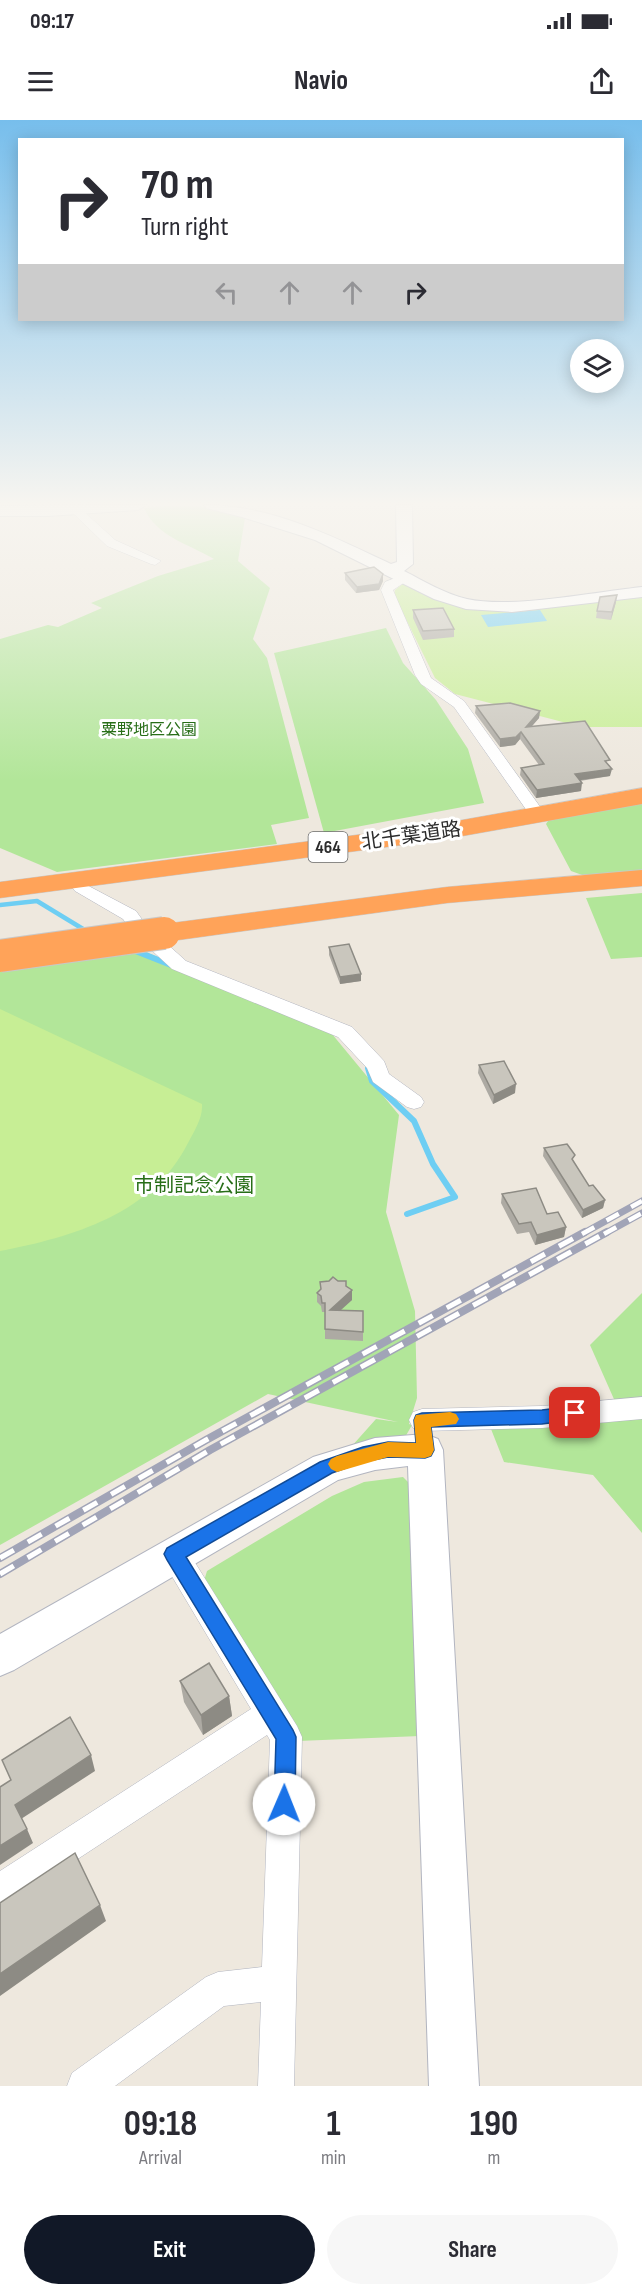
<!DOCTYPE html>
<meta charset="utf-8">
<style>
:root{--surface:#fff;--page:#f7f7f7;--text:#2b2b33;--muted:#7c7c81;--accent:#111827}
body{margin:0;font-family:"Sofia Sans Condensed","Noto Sans JP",sans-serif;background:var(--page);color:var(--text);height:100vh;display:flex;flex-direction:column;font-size:22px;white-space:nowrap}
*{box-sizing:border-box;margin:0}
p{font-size:20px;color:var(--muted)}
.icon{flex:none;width:33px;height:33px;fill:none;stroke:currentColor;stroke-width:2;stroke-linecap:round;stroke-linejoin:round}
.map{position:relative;height:1966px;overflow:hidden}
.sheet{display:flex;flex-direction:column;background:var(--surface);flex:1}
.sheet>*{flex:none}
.hud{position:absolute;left:18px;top:18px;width:606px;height:183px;border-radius:0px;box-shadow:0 3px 15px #0003;background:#fff;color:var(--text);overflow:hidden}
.fabs{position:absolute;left:570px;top:219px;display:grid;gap:12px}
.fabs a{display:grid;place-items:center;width:54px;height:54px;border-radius:50%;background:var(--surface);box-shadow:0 3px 15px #0003;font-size:30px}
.pin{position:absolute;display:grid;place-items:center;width:51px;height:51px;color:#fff;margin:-26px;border-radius:12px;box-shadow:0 3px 9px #0006}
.me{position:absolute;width:66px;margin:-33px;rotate:1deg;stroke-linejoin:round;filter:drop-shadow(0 0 4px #0008)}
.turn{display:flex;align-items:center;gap:21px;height:126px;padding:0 24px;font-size:27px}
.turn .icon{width:78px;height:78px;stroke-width:2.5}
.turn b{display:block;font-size:42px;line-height:51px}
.lanes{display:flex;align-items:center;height:57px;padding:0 24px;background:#0003;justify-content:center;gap:30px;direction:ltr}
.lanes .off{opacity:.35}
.eta{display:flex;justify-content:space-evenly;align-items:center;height:102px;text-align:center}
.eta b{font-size:36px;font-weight:700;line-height:42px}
.button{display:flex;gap:12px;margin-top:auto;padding:12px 24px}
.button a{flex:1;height:69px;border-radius:36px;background:var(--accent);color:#fff;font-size:24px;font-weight:700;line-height:69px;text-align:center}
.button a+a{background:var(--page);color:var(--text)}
.status{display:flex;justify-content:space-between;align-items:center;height:42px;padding:0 30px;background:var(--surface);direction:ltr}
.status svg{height:16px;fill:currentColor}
header{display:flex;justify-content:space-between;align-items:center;height:78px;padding:0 24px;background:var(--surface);font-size:27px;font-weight:700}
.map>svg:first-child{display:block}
.green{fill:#b2e699}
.pitch{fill:#c7ee95}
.water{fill:#6ecef3}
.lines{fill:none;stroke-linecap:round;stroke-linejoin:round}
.stream-far1{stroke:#6ecef3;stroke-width:4.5}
.stream{stroke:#6ecef3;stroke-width:6}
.street-casing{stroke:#b2b5c0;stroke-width:1}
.secondary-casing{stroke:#b2b5c0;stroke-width:2}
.highway-casing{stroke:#c8c8c8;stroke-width:1}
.street{fill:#fff;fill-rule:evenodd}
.secondary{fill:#fff;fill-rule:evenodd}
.highway{fill:#ffa359;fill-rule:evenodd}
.rail-far1-casing{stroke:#a1a4b7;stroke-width:7}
.rail-casing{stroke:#a1a4b7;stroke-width:8}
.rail-far1{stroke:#fff;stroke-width:4.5;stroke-dasharray:14;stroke-linecap:butt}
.rail{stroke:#fff;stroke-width:5;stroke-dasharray:16;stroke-linecap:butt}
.highway-bridge-far1-casing{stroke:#c8c8c8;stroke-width:27;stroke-linecap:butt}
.highway-bridge-casing{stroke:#c8c8c8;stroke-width:34;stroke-linecap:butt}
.highway-bridge-far1{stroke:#ffa359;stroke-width:26}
.highway-bridge{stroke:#ffa359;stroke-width:32}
.wall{fill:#adaaa3}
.shaded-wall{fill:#8d8b84}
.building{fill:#c9c6bd;stroke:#8d8b84;stroke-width:1.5}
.route{fill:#1a73e8;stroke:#114b97;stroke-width:1.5}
.slow{fill:#f59e0b}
.labels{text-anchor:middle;stroke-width:6;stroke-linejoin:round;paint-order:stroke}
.far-park-label{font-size:16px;fill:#286e18;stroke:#fff}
.shield{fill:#fff;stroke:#6b6b6b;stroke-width:1.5}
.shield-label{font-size:18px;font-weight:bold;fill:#2c2c2c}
.street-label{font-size:20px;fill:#2c2c2c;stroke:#fff}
.park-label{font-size:20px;fill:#286e18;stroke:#fff}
</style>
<div class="status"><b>09:17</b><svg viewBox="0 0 49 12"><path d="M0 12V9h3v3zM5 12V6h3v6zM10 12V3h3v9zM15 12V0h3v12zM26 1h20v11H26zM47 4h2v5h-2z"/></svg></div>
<header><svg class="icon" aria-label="menu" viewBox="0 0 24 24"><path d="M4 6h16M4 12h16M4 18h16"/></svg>Navio<svg class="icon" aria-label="share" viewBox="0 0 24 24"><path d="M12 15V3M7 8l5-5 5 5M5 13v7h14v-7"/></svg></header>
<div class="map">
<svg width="642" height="1966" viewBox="0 0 642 1966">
<rect width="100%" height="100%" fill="#eee8de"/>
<path class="green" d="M167 386 206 387 245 398 238 441 270 468 253 519 267 538 309 698 271 705 277 724 57 752 0 728V519L48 505 58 507 102 488 91 483 158 456 214 439C189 424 157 417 144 388Z
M386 508 403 543 436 580 468 629 484 683 324 713 274 533Z
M642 680V751L585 756 571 751 546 704 550 698Z
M642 773V837L611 839 586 778Z
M146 832 332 914 399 995 386 1092 415 1191 417 1278 409 1304 412 1305 404 1319 351 1327 376 1299 398 1302 268 1274 0 1425V852Z
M642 1173V1413L593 1355 504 1342 491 1309 621 1295 590 1225Z
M403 1357 411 1365 420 1616 298 1621 204 1461 207 1451 332 1376 364 1362Z"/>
<path class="pitch" d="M405 462 476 489 490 491 539 489 642 477V607H582L455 574 435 558 394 475 395 470Z
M0 889 202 984C203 998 194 1011 188 1023 152 1094 73 1117 0 1131Z"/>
<path class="water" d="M540 490 547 501 488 507 481 495Z"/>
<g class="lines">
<path class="stream-far1" d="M0 785 37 781 88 812"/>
<path class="stream" d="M133 830 171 845
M368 948 372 961 414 1001 433 1044 455 1077 407 1094"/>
<defs>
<path id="street" d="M76 387 80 388 115 420 161 441 155 445 151 444 107 426 72 392 70 390Z
M405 454 411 458 393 470 431 558 464 581 546 695 544 698H532L454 587 421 564 415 555 381 470 385 462Z
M81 762 136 791 146 805 186 841 352 907 384 941 389 954 421 977 424 982 421 987 414 989 407 987 373 962 367 948 338 917 172 849 133 813 123 799 75 771 72 767 75 763Z
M642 1277V1299L542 1308 422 1311 413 1308 409 1300 413 1292 422 1289 542 1286Z
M174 1421 184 1425 297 1606 302 1617 294 1966H258L261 1882 224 1886 115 1966H67L72 1953 206 1857 218 1852 262 1847 270 1620 267 1615 12 1782 0 1787V1751L251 1589 164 1443 160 1434 164 1425Z"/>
<path id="secondary" d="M146 385 138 390 48 396H0V386Z
M204 385C271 385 332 416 391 444L397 442 396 385H412L413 444 404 451C424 461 445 474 467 479 513 489 593 472 642 467V477L512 492 466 489 434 479 315 420 242 397 206 388Z
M425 1314 438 1319 443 1330 479 1966H429L408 1346 375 1350 338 1360 14 1550 0 1556V1514L313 1337 375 1318Z"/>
<path id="highway" d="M642 668V684L440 720 0 778V762L440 704Z
M642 750V766L447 783 164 822 154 819 150 813 154 807 164 804 447 767Z"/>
</defs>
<use href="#street" class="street-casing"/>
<use href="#secondary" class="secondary-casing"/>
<use href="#highway" class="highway-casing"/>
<use href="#street" class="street"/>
<use href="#secondary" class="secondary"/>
<use href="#highway" class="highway"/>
<defs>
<path id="rail-far1" d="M582 1114 642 1081
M604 1114 642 1093"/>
<path id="rail" d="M0 1438 206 1320 585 1112
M0 1454 210 1330 607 1112"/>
</defs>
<use href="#rail-far1" class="rail-far1-casing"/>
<use href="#rail" class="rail-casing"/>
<use href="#rail-far1" class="rail-far1"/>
<use href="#rail" class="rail"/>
<defs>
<path id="highway-bridge-far1" d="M159 814 164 813"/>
<path id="highway-bridge" d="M0 836 164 813"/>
</defs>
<use href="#highway-bridge-far1" class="highway-bridge-far1-casing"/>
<use href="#highway-bridge" class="highway-bridge-casing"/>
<use href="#highway-bridge-far1" class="highway-bridge-far1"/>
<use href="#highway-bridge" class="highway-bridge"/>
</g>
<path class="wall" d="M345 453 383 461 379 470 356 473 345 460Z
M616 482 611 500 596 498 597 491Z
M413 490 454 509V517L423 520 413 498Z
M476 586 540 591 539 598 532 606 610 646V656L580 661 581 671 536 678 520 655 521 648 539 645 520 619 515 625 500 627 475 593Z
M329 827 361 861 340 864 329 835Z
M479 945 515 973 493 984 478 953Z
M544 1028 573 1041 589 1066 605 1080 603 1088 582 1098 543 1036Z
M502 1074 547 1094 566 1107 564 1117 535 1125 529 1112 517 1114 501 1083Z
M346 1166 352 1180 340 1190 363 1212V1221L325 1219V1192H322L321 1186 317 1182V1173Z
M180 1561 229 1576 232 1596 203 1615 184 1582Z"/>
<path class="shaded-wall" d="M383 454V461L379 470 356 473 357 467Z
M617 475 616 482 611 500 612 492Z
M540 591 539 598 525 614 526 607Z
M521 612 520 619 515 625 500 627V619Z
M612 649 610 656 574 661 575 654Z
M582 663 581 671 536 678 537 670Z
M361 854V861L340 864V857Z
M516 964 515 973 493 984 494 975Z
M605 1080 603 1088 582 1098 583 1090Z
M566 1107 564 1117 535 1125 537 1115Z
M352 1170V1180L330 1200V1190Z
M229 1576 232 1596 203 1615 201 1595Z
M91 1635 95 1651 21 1699 15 1685Z
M27 1709 33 1723 0 1745V1726Z
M100 1785 106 1801 0 1876V1854Z"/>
<path class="building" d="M374 447 383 454 379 464 357 467 345 453Z
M617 475 612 492 597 491 600 477Z
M443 488 454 509 423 511 413 490Z
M510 583 540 591 526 607 585 601 610 640 605 641 612 649 575 654 582 663 537 670 521 648 544 644 521 612 516 617 500 619 476 586Z
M349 824 361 854 340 857 329 827Z
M504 941 516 964 494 975 479 945Z
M567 1024 575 1035 572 1039 589 1066 593 1065 605 1080 583 1090 544 1028Z
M536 1068 547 1094 558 1092 566 1107 537 1115 531 1102 519 1104 502 1074Z
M333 1157 338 1161H346V1166L352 1170 330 1190 363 1191V1212L325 1209V1183H322L321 1176 317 1173 321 1169 320 1162 329 1161Z
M209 1543 229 1576 201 1595 180 1561Z
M70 1597 91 1635 15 1685 27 1709 0 1726V1667L11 1660 2 1640Z
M75 1733 100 1785 0 1854V1783Z"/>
<linearGradient id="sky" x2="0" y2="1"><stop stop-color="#77beec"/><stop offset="0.58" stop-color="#f7f5f0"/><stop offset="1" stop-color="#f7f5f0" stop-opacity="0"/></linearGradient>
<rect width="642" height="661" fill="url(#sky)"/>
<path class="route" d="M575 1286 581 1288 584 1293 581 1299 542 1304 431 1307 434 1330 431 1336 425 1338 388 1337 363 1342 332 1353 186 1437 293 1610 296 1617 295 1684 292 1691 284 1694 277 1691 274 1684 276 1619 167 1440 164 1434 167 1428 320 1342 363 1327 388 1322 416 1323 414 1300 416 1295 422 1293 542 1290Z"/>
<path class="slow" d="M450 1292 456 1294 459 1299 456 1304 431 1307 434 1330 431 1336 425 1338 388 1337 337 1352 331 1349 328 1344 331 1339 337 1336 388 1322 416 1323 414 1300 416 1295Z"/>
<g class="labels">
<g class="far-park-label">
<text x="149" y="615">粟野地区公園</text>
</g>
<rect class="shield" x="308.5" y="712" width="39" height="30" rx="4.5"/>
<g class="shield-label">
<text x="328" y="733">464</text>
</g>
<g class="street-label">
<text transform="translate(411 715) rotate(-8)" y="7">北千葉道路</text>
</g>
<g class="park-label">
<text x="194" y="1072">市制記念公園</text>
</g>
</g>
</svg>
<div class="fabs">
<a><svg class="icon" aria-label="layers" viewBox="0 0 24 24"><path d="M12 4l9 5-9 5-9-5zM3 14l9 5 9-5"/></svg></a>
</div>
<div class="pin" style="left:575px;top:1293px;background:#d93025"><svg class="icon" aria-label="arrive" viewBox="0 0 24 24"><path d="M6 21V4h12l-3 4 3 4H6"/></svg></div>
<svg class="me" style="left:284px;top:1684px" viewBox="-20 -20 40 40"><circle r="19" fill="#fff"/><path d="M0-13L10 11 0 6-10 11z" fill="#1a73e8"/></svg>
<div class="hud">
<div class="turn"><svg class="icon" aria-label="right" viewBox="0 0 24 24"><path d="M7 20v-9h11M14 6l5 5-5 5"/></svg><div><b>70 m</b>Turn right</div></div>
<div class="lanes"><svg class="icon off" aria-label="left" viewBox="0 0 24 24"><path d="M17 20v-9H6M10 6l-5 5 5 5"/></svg><svg class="icon off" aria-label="ahead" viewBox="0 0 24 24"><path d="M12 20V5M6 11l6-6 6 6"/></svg><svg class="icon off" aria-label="ahead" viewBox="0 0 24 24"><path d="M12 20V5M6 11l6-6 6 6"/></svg><svg class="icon" aria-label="right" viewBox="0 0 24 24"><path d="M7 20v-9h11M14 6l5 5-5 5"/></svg></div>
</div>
</div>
<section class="sheet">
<div class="eta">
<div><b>09:18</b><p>Arrival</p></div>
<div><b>1</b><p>min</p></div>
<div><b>190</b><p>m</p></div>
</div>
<div class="button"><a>Exit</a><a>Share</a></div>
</section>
